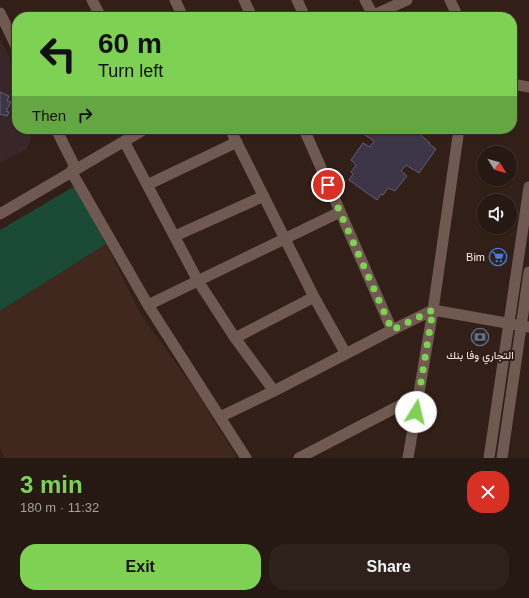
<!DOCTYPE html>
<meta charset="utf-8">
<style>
:root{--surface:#261812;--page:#2e211b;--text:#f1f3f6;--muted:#a4a09f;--line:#423732;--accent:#7ed153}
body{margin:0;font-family:Helvetica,Vazirmatn,sans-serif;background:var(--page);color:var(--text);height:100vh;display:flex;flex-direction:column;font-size:15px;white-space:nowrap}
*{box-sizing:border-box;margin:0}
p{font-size:13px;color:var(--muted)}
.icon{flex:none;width:22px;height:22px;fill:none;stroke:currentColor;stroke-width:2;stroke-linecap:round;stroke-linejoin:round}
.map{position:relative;height:458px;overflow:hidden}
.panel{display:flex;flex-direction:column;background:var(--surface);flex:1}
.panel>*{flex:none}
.top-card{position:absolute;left:12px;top:12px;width:505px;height:122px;border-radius:16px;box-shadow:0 1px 3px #0004,0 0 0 1px var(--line);background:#7ed153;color:#111;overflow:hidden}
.needle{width:26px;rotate:127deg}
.tools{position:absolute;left:477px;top:146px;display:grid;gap:8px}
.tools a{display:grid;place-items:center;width:40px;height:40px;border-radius:50%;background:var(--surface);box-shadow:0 1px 3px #0004,0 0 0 1px var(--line);font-size:20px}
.pin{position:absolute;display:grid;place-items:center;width:34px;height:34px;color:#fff;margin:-17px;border:2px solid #fff;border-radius:50%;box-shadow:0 1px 4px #0007}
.me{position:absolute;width:44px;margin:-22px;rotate:9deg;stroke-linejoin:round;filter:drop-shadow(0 0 3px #0008)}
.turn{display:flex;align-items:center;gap:14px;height:84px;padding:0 20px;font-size:18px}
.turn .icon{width:52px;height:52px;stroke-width:2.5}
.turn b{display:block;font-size:28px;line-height:34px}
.then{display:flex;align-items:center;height:38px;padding:0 20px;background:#0003;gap:8px;font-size:15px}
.round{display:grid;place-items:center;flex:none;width:42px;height:42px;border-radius:16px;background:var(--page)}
.headline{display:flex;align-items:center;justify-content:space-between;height:68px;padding:0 20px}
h1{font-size:24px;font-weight:600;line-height:30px;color:var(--accent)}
.button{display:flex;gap:8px;margin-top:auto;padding:8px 20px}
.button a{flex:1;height:46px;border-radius:16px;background:var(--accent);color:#111;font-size:16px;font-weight:600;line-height:46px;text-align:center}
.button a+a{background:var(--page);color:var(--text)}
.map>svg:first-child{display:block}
.built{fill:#41281e}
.education{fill:#39262b}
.green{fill:#1a4a35}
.building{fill:#3b3547;stroke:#665e72}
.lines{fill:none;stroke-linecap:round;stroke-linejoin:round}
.minor{stroke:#6f5951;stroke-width:11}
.route{stroke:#7ed153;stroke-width:7;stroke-dasharray:0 12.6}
.labels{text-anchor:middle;stroke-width:4;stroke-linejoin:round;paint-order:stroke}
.poi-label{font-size:11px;fill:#f8ebe6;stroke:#322018;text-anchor:end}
</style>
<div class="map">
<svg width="529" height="458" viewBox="0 0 529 458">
<rect width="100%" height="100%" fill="#322018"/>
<path class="built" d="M106 244 141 315 196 391 237 458H5L0 448V311Z"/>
<path class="education" d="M0 39 17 73V129H34L27 149 0 163Z"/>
<path class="green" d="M75 186 106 244 0 311V230Z"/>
<path class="building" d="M0 92 9 96 7 101 11 102 6 111 9 112 7 116 0 114Z
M365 129H423L419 134 430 143 429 144 436 149 419 173 406 165 401 171 407 176 395 191 388 188 383 195 381 194 377 200 349 180 353 174 351 172 356 165 351 160 363 143 370 147 374 141 362 133Z"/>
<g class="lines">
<path class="minor" d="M92 0 101 17
M175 0 183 17
M244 0 252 17
M297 0 305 17
M365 0 374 17
M450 0 458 17
M0 13 17 48
M369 17 407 0
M512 84 529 87
M56 129 76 169
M230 129 314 297 346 354
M304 129 392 330
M124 141 198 281 235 338
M71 171 148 305 246 458
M147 185 237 142
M0 214 145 129
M175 236 264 196
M148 305 340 212
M274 391 235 338 314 297
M220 417 274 391 392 330 433 310 529 327
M299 458 418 396
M408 458 433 310 459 129
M489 458 529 187
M502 458 529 272"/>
</g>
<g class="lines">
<path class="route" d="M328 185 392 330 433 310 416 412"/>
</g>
<defs>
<symbol id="supermarket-ring" viewBox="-11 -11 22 22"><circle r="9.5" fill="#322018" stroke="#3f7fe0" stroke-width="1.5"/><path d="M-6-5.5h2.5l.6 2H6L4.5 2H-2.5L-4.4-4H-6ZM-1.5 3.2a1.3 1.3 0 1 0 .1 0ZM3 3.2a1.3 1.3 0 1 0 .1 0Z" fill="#3f7fe0"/></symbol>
<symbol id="bank-ring" viewBox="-11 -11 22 22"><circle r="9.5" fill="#322018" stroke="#5c6f8a" stroke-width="1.5"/><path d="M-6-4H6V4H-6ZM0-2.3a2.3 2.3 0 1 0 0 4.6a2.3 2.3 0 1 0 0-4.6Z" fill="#5c6f8a"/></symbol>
</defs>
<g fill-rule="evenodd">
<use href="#supermarket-ring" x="488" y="247" width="20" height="20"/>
<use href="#bank-ring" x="470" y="327" width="20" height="20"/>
</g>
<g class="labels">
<g class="poi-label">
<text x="485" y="261">Bim</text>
<text x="480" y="359" text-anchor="middle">التجاري وفا بنك</text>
</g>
</g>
</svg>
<div class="tools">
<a><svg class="needle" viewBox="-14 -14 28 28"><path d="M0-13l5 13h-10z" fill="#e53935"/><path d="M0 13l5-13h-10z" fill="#a4a09f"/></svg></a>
<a><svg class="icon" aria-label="sound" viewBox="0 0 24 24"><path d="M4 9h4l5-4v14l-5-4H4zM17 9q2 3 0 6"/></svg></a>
</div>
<div class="pin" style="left:328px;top:185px;background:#d93025"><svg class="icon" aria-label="arrive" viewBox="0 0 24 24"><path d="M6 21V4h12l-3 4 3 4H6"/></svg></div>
<svg class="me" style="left:416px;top:412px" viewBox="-20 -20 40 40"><circle r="19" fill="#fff"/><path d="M0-13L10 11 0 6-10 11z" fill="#7ed153"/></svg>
<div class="top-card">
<div class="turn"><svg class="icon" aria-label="left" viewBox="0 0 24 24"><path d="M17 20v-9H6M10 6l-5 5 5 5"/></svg><div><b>60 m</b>Turn left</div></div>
<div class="then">Then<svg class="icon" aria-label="right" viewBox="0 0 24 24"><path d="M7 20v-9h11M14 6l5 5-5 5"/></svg></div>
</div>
</div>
<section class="panel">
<div class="headline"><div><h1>3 min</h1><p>180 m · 11:32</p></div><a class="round" style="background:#d93025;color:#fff"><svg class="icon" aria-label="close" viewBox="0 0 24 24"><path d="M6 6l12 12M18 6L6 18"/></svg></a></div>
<div class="button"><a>Exit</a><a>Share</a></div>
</section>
